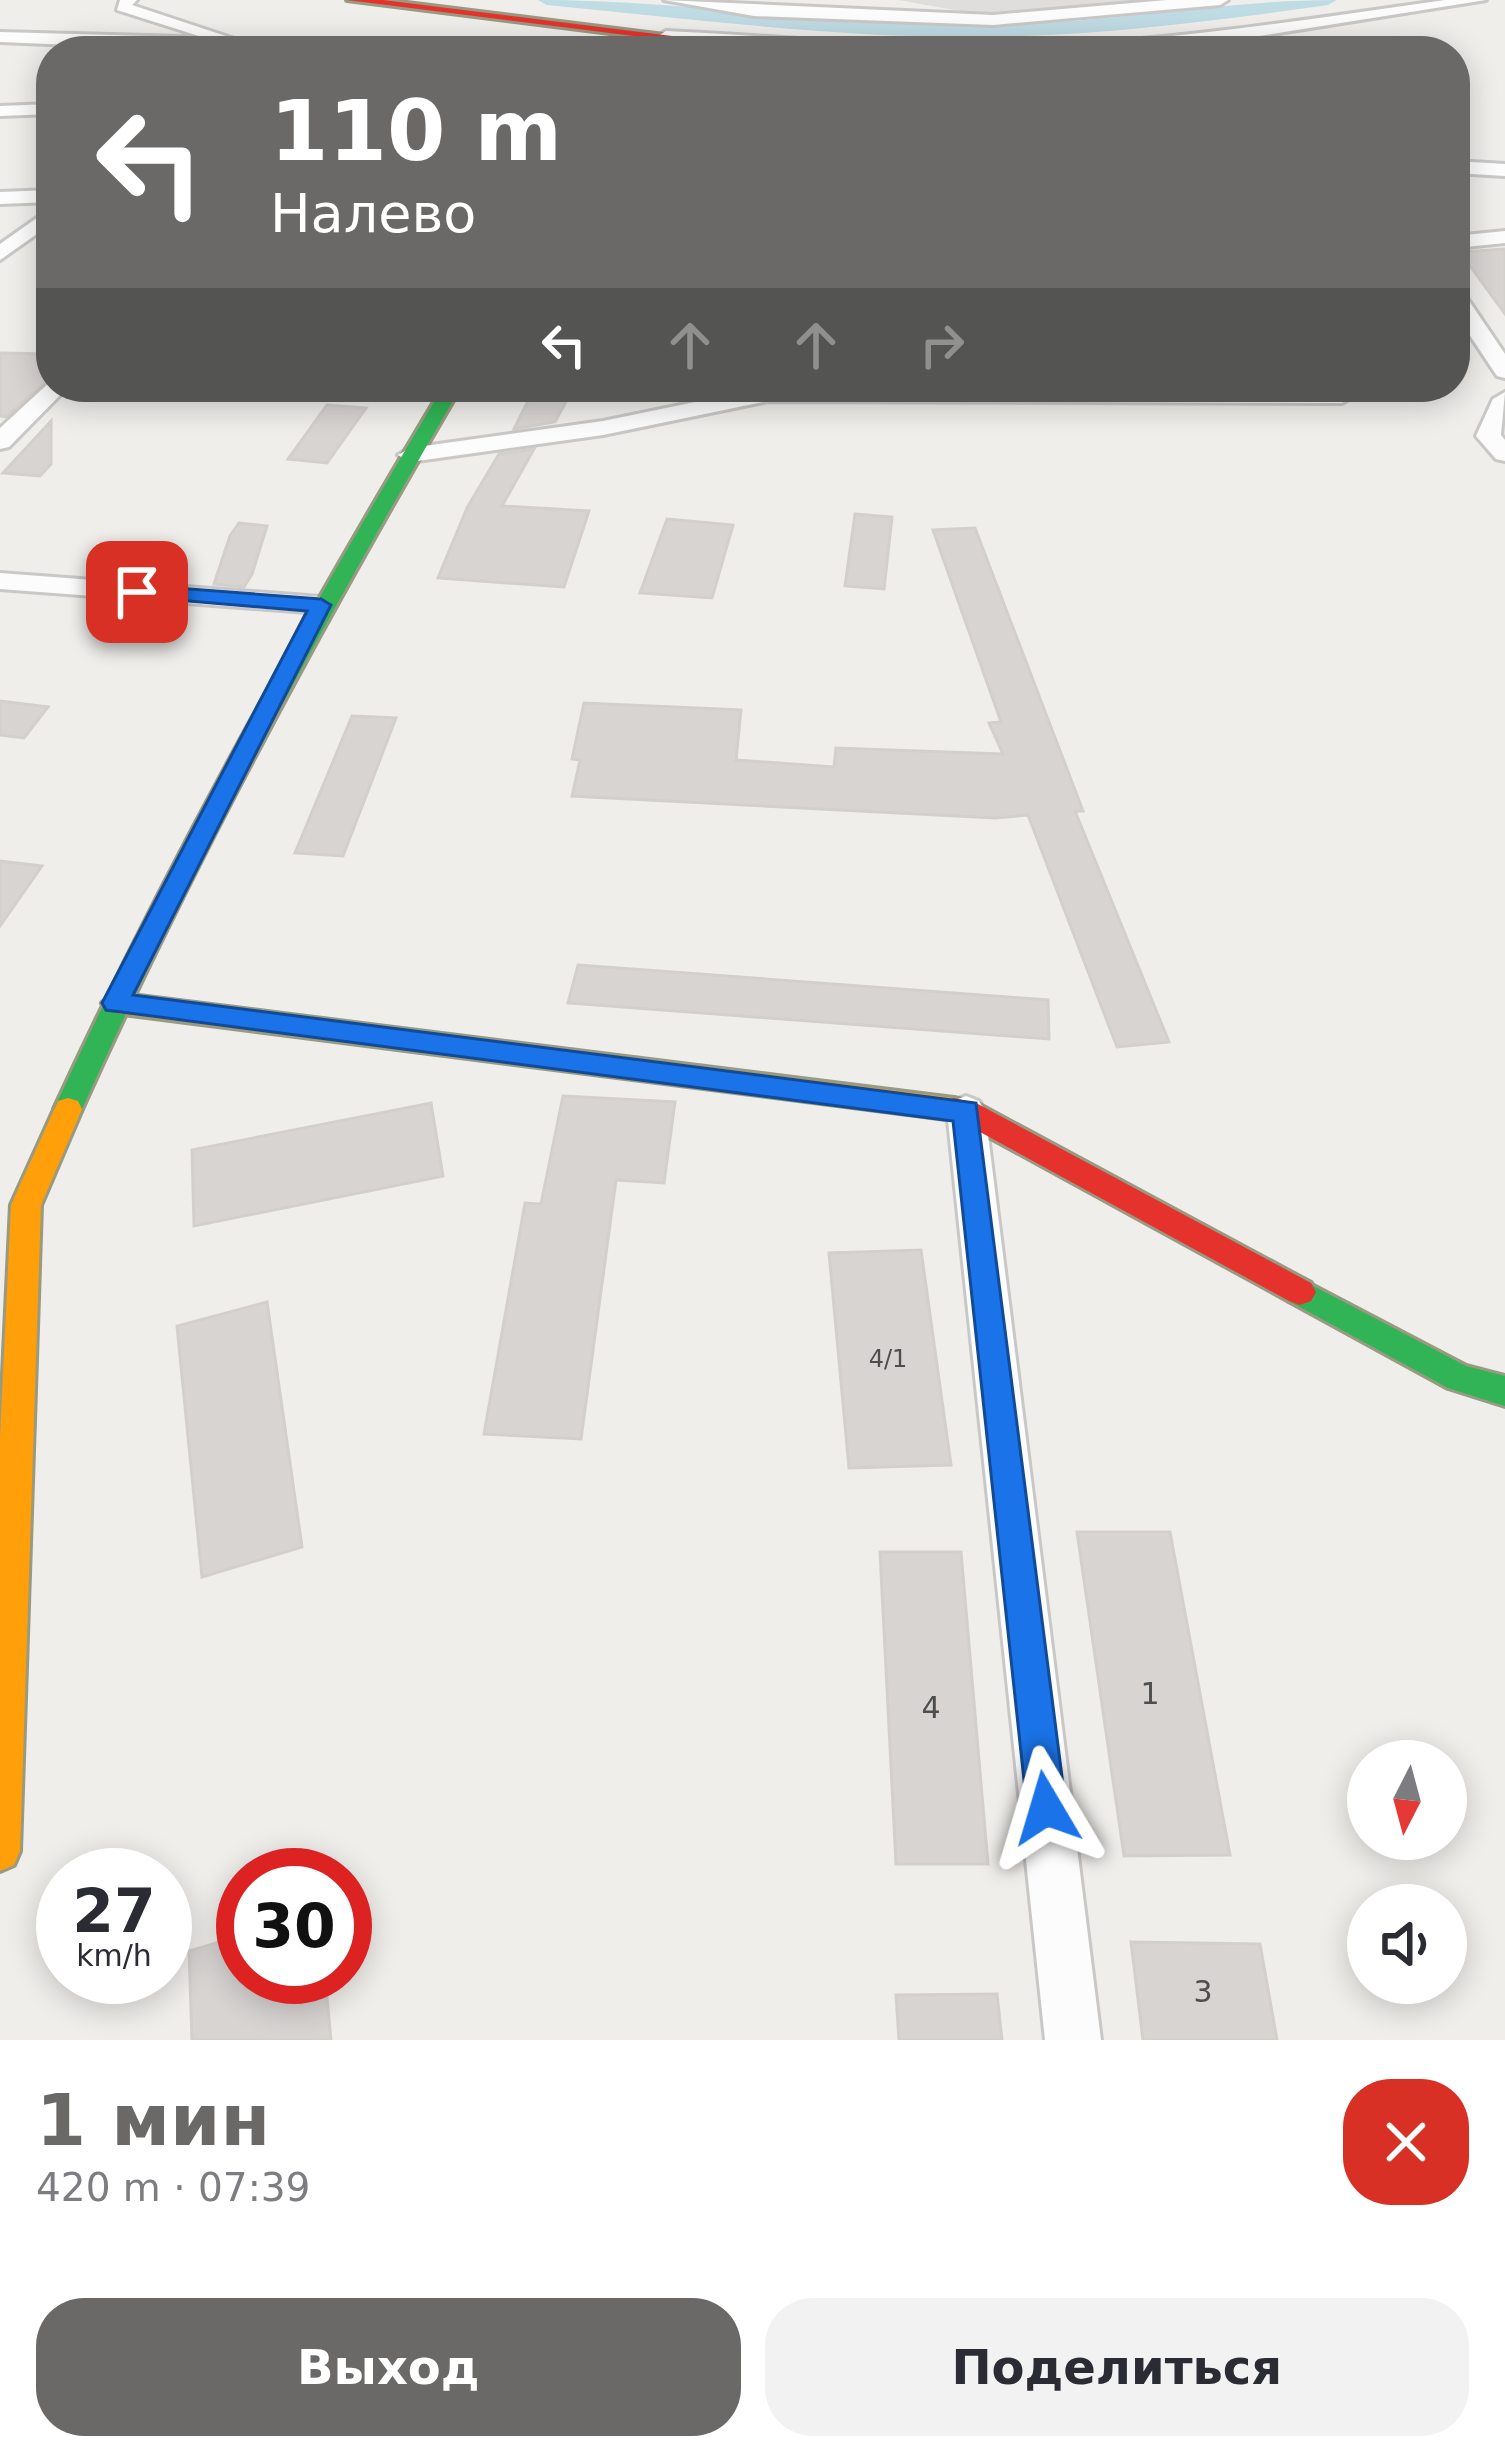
<!DOCTYPE html>
<html lang="ru">
<meta charset="utf-8">
<style>
:root{--surface:#fff;--page:#f2f2f3;--text:#2b2b33;--muted:#7c7c81;--accent:#6a6968}
body{margin:0;font-family:"DejaVu Sans",sans-serif;background:var(--page);color:var(--text);height:100vh;display:flex;flex-direction:column;font-size:45px;white-space:nowrap}
*{box-sizing:border-box;margin:0}
p{font-size:39px;color:var(--muted)}
.icon{flex:none;width:66px;height:66px;fill:none;stroke:currentColor;stroke-width:2;stroke-linecap:round;stroke-linejoin:round}
.map{position:relative;height:2040px;overflow:hidden}
.drawer{display:flex;flex-direction:column;background:var(--surface);flex:1}
.drawer>*{flex:none}
.guide{position:absolute;left:36px;top:36px;width:1434px;height:366px;border-radius:48px;box-shadow:0 6px 30px #0003;background:#6a6968;color:#fff;overflow:hidden}
.needle{width:78px;rotate:186deg}
.tools{position:absolute;left:1347px;top:1740px;display:grid;gap:24px}
.tools a{display:grid;place-items:center;width:120px;height:120px;border-radius:50%;background:var(--surface);box-shadow:0 6px 30px #0003;font-size:60px}
.speed{position:absolute;left:36px;top:1848px;display:flex;gap:24px;font-size:60px;font-weight:700;text-align:center}
.speed>*{display:grid;place-content:center;width:156px;height:156px;border-radius:50%;background:var(--surface);box-shadow:0 6px 30px #0003;line-height:1}
.speed small{font-size:30px;font-weight:400}
.speed .limit{border:18px solid #d22;background:#fff;color:#111}
.pin{position:absolute;display:grid;place-items:center;width:102px;height:102px;color:#fff;margin:-51px;border-radius:24px;box-shadow:0 6px 18px #0006}
.me{position:absolute;width:132px;margin:-66px;rotate:353deg;stroke-linejoin:round;filter:drop-shadow(0 0 9px #0008)}
.turn{display:flex;align-items:center;gap:42px;height:252px;padding:0 36px;font-size:54px}
.turn .icon{width:156px;height:156px;stroke-width:2.5}
.turn b{display:block;font-size:84px;line-height:102px}
.lanes{display:flex;align-items:center;height:114px;padding:0 36px;background:#0003;justify-content:center;gap:60px;direction:ltr}
.lanes .off{opacity:.35}
.round{display:grid;place-items:center;flex:none;width:126px;height:126px;border-radius:48px;background:var(--page)}
.summary{display:flex;align-items:center;justify-content:space-between;height:204px;padding:0 36px}
h1{font-size:72px;font-weight:800;line-height:90px;color:var(--accent)}
.cta{display:flex;gap:24px;margin-top:auto;padding:24px 36px}
.cta a{flex:1;height:138px;border-radius:48px;background:var(--accent);color:#fff;font-size:48px;font-weight:800;line-height:138px;text-align:center}
.cta a+a{background:var(--page);color:var(--text)}
.map>svg:first-child{display:block}
.residential{fill:#dfdedc}
.lines{fill:none;stroke-linecap:round;stroke-linejoin:round}
.canal{fill:#bfdbe3;fill-rule:evenodd}
.building{fill:#d7d4d2;stroke:#d3d0cc;stroke-width:3}
.street-casing{stroke:#c9c8c7;stroke-width:6}
.fast-casing{stroke:#999a82;stroke-width:6}
.slow-casing{stroke:#999a82;stroke-width:6}
.jam-casing{stroke:#999a82;stroke-width:6}
.street{fill:#fdfcfc;fill-rule:evenodd}
.fast{fill:#30b455;fill-rule:evenodd}
.slow{fill:#ff9f0a;fill-rule:evenodd}
.jam{fill:#e5322d;fill-rule:evenodd}
.route{fill:#1a73e8;stroke:#114b97;stroke-width:3}
.labels{text-anchor:middle;stroke-width:9;stroke-linejoin:round;paint-order:stroke}
.number-label{font-size:24px;fill:#4f4e4e}
.near-number-label{font-size:30px;fill:#4f4e4e}
</style>
<div class="map">
<svg width="1505" height="2040" viewBox="0 0 1505 2040">
<rect width="100%" height="100%" fill="#f0eeeb"/>
<path class="residential" d="M898 0H1172L988 16Z"/>
<g class="lines">
<path class="canal" d="M538 0C687 0 834 26 983 25 1102 25 1219 0 1337 0L1328 5C1214 21 1099 36 983 37 837 38 692 19 547 5Z"/>
</g>
<path class="building" d="M1505 249V314L1460 252Z
M0 353 51 354V377L6 417 0 416Z
M535 387H574L555 422 514 429Z
M327 405 366 408 327 463 288 459Z
M51 421V464L40 476 3 473Z
M534 449 502 506 589 511 564 587 438 578 467 508 499 454Z
M855 514 892 517 884 589 845 586Z
M667 519 733 525 712 598 640 593Z
M239 523 267 526 252 574 244 587 214 584 230 536Z
M975 528 1083 811H1075L1169 1042 1117 1047 1028 815 995 818 572 796 580 760 572 759 584 703 741 710 736 760 834 767 836 748 1003 754 989 723 1001 722 933 530Z
M0 701 48 707 24 738 0 735Z
M352 716 396 718 343 856 295 853Z
M0 861 42 866 0 926Z
M578 965 1048 1000 1049 1039 568 1003Z
M563 1096 675 1102 664 1183 616 1180 581 1439 484 1434 525 1203 541 1204Z
M431 1103 443 1176 194 1226 192 1150Z
M921 1250 951 1465 849 1468 829 1253Z
M267 1302 302 1547 202 1577 177 1326Z
M1077 1532H1170L1230 1855 1124 1856Z
M880 1552H961L988 1864H896Z
M243 1935V1977H325L331 2040H192L189 1951Z
M1131 1942 1260 1944 1277 2040H1143Z
M997 1994 1002 2040H899L896 1995Z"/>
<g class="lines">
<defs>
<path id="street" d="M120 0H137L132 5 271 51H246L117 10Z
M664 0 993 15 1167 0H1228L1220 5 993 25 754 16Z
M1445 0H1486L1247 38 1262 51H1244L1230 40C1041 57 855 50 666 41L658 36 666 31C797 37 930 52 1062 45 1190 38 1318 18 1445 0Z
M0 32 185 37 218 51 0 42Z
M51 104V114L0 116V106Z
M1455 161 1505 164V176L1455 173Z
M51 190V202L0 204V192Z
M51 208V224L0 260V244Z
M1505 231V243L1455 248V236Z
M1455 291 1463 292 1505 354V378L1497 376 1455 313Z
M51 381V387H68L9 447 0 449V428Z
M768 387H1343L1354 396 1342 403 768 401 603 435 410 462 398 455 410 448 603 421Z
M1505 392 1501 435 1505 440V461L1496 459 1476 436 1493 399Z
M0 573 321 597 335 605 321 613 0 589Z
M966 1096 979 1101 985 1111 1101 2040H1045L947 1111 953 1101Z"/>
<path id="fast" d="M443 387H461C323 622 194 860 82 1109L78 1117H58L54 1109C169 860 302 622 443 387Z
M1300 1279 1466 1366 1505 1376V1406L1448 1388 1289 1301 1284 1292 1289 1283Z"/>
<path id="slow" d="M115 993 954 1098 964 1101 968 1109 964 1117 954 1120 115 1013 102 1003Z
M68 1098 78 1101 82 1109 41 1205 20 1851 14 1865 0 1871V1437L11 1205 58 1101Z"/>
<path id="jam" d="M347 0H383L672 36 666 40Z
M954 1098 976 1103 1311 1283 1316 1292 1311 1301 1300 1305 1289 1301 960 1121 944 1117 940 1109 944 1101Z"/>
</defs>
<use href="#street" class="street-casing"/>
<use href="#fast" class="fast-casing"/>
<use href="#slow" class="slow-casing"/>
<use href="#jam" class="jam-casing"/>
<use href="#street" class="street"/>
<use href="#fast" class="fast"/>
<use href="#slow" class="slow"/>
<use href="#jam" class="jam"/>
</g>
<path class="route" d="M137 585 321 599 331 605 133 995 976 1103 1066 1808 1060 1822 1046 1827 1032 1822 1027 1808 953 1121 106 1010 102 1003 307 611 130 596 127 592Z"/>
<g class="labels">
<g class="number-label">
<text x="888" y="1367">4/1</text>
</g>
<g class="near-number-label">
<text x="1150" y="1704">1</text>
<text x="931" y="1718">4</text>
<text x="1203" y="2002">3</text>
</g>
</g>
</svg>
<div class="tools">
<a><svg class="needle" viewBox="-14 -14 28 28"><path d="M0-13l5 13h-10z" fill="#e53935"/><path d="M0 13l5-13h-10z" fill="#7c7c81"/></svg></a>
<a><svg class="icon" aria-label="sound" viewBox="0 0 24 24"><path d="M4 9h4l5-4v14l-5-4H4zM17 9q2 3 0 6"/></svg></a>
</div>
<div class="speed"><div>27<small>km/h</small></div><div class="limit">30</div></div>
<div class="pin" style="left:137px;top:592px;background:#d93025"><svg class="icon" aria-label="arrive" viewBox="0 0 24 24"><path d="M6 21V4h12l-3 4 3 4H6"/></svg></div>
<svg class="me" style="left:1046px;top:1808px" viewBox="-20 -20 40 40"><path d="M0-17L14 15 0 8-14 15z" fill="#1a73e8" stroke="#fff" stroke-width="4"/></svg>
<div class="guide">
<div class="turn"><svg class="icon" aria-label="left" viewBox="0 0 24 24"><path d="M17 20v-9H6M10 6l-5 5 5 5"/></svg><div><b>110 m</b>Налево</div></div>
<div class="lanes"><svg class="icon" aria-label="left" viewBox="0 0 24 24"><path d="M17 20v-9H6M10 6l-5 5 5 5"/></svg><svg class="icon off" aria-label="ahead" viewBox="0 0 24 24"><path d="M12 20V5M6 11l6-6 6 6"/></svg><svg class="icon off" aria-label="ahead" viewBox="0 0 24 24"><path d="M12 20V5M6 11l6-6 6 6"/></svg><svg class="icon off" aria-label="right" viewBox="0 0 24 24"><path d="M7 20v-9h11M14 6l5 5-5 5"/></svg></div>
</div>
</div>
<section class="drawer">
<div class="summary"><div><h1>1 мин</h1><p>420 m · 07:39</p></div><a class="round" style="background:#d93025;color:#fff"><svg class="icon" aria-label="close" viewBox="0 0 24 24"><path d="M6 6l12 12M18 6L6 18"/></svg></a></div>
<div class="cta"><a>Выход</a><a>Поделиться</a></div>
</section>
